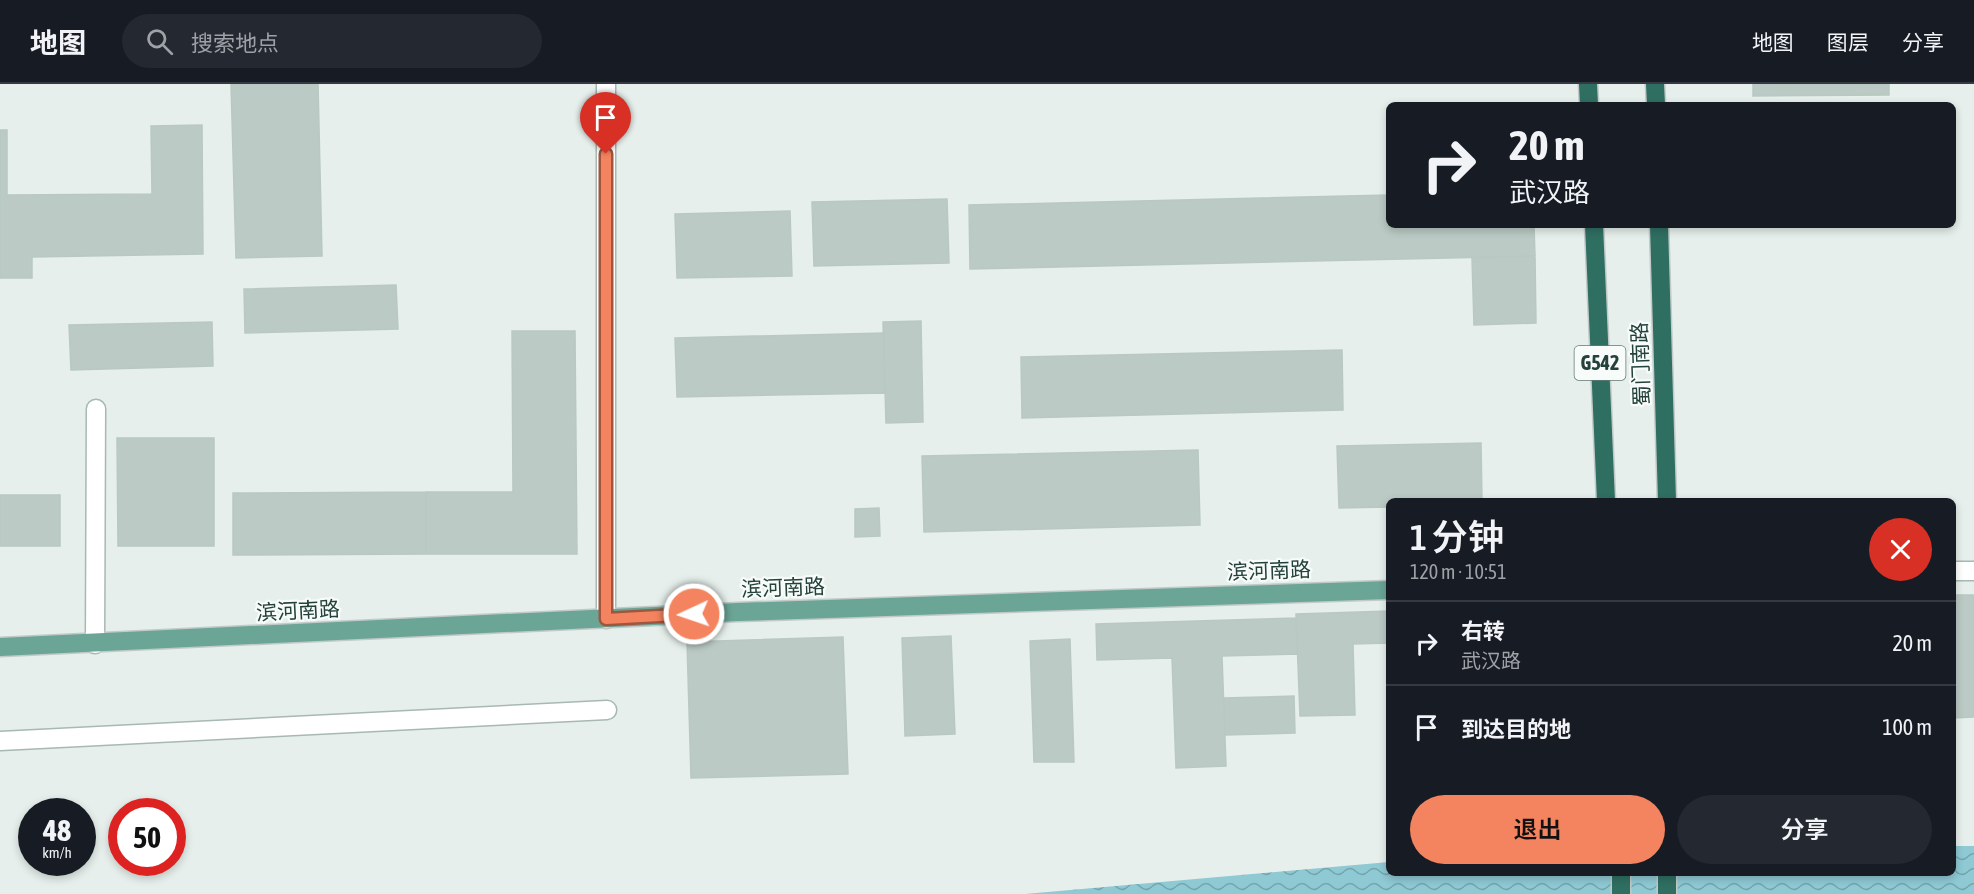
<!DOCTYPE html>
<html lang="zh">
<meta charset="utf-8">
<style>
:root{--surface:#171b24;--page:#242831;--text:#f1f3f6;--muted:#9ea1a6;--line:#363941;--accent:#f4845f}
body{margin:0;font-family:"Asap Condensed","Noto Sans SC",sans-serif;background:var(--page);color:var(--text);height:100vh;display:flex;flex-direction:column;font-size:22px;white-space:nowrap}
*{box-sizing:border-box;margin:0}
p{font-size:20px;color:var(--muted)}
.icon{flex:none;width:33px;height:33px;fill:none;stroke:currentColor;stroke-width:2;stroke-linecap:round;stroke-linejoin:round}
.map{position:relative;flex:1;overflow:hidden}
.panel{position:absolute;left:1386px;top:414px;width:570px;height:378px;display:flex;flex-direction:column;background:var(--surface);border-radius:9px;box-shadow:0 3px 9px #0003}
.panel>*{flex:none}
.guide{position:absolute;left:1386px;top:18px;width:570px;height:126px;border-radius:9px;box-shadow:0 3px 9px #0003;background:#171b24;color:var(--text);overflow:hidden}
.speed{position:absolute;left:18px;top:714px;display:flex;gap:12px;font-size:30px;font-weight:700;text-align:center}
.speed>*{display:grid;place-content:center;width:78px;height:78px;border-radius:50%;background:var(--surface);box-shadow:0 3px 9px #0003;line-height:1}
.speed small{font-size:15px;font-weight:400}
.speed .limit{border:9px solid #d22;background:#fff;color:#111}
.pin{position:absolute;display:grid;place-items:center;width:51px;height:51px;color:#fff;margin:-62px -26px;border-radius:50% 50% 50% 0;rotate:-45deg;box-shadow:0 0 6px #0007}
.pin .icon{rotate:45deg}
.me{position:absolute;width:66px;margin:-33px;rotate:267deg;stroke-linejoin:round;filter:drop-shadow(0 0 4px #0008)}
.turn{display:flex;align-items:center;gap:21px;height:126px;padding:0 24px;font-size:27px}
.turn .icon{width:78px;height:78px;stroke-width:2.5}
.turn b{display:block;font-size:42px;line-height:51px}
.round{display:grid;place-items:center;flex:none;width:63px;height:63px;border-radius:32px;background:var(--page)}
.headline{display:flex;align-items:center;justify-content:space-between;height:102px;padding:0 24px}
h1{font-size:36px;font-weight:600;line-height:45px}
.button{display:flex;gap:12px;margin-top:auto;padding:12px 24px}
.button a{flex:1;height:69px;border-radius:36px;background:var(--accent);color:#111;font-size:24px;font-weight:600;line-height:69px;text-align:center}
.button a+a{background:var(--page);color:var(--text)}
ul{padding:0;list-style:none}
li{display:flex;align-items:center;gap:18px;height:84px;padding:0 24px;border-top:2px solid var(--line)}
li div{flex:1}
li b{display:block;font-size:22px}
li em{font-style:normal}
header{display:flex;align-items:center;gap:36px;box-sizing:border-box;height:84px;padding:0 30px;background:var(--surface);border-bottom:2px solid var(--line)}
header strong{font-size:28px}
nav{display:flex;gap:33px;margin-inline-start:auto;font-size:21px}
.search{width:420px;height:54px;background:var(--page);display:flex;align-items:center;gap:15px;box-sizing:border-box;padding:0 21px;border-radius:33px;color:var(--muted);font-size:22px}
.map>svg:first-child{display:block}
.water{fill:url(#water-waves)}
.building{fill:#bbcac4;stroke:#b8c9c2;stroke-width:1.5}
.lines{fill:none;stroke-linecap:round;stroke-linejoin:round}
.minor-casing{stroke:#a8b8b2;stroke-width:21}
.major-casing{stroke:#c2cac8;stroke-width:21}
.highway-casing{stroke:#c2cac8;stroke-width:21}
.minor{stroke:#fff;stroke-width:18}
.major{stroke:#6aa596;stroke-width:18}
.highway{stroke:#2f6f62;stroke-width:18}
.route-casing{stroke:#9f563e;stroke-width:15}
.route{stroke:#f4845f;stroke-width:10}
.labels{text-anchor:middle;stroke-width:4.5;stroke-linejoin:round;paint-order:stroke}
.shield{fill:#f7fbf9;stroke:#637a73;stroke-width:1.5}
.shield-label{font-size:20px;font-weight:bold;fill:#24423a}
.street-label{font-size:21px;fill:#24423a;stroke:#f7fbf9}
</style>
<header>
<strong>地图</strong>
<div class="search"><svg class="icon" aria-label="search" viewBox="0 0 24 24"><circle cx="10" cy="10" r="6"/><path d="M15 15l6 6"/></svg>搜索地点</div>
<nav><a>地图</a><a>图层</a><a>分享</a></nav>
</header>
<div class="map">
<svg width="1974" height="810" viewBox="0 0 1974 810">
<defs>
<pattern id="water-waves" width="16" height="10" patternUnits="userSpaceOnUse" patternTransform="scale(1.5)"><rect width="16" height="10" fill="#8ec9d4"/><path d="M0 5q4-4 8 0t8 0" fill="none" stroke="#74a5ad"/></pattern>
</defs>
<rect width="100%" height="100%" fill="#e6efeb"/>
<path class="water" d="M1953 762H1974V810H1025L1389 778V789H1953Z"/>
<path class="building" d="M231 0H318L322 172 236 174Z
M1753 0H1889V11L1753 12Z
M202 41 203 170 32 173V194H0V46H7V111L152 110 151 42Z
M1389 111V141H1534L1535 172 970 185 969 121Z
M947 115 949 179 814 182 812 118Z
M790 127 792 192 677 194 675 130Z
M1535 172 1536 239 1474 241 1472 174Z
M396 201 398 245 245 249 244 205Z
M921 237 923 338 886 339 883 238Z
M212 238 213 282 71 286 69 241Z
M512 247H575L577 470H426V408H513Z
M884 249 885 309 677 313 675 254Z
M1342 266 1343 326 1022 334 1021 273Z
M117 354H214V462H118Z
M1481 359 1482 417H1389V423L1339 424 1337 362Z
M1198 366 1200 441 924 448 922 372Z
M426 408V470L233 471V409Z
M0 411H60V462H0Z
M879 424 880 452 855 453V425Z
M1953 511H1974V633L1953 634Z
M1389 527V559L1353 560 1355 631 1300 632 1296 530Z
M1296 534 1297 570 1222 572 1226 682 1176 684 1172 574 1097 576 1096 540Z
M951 552 955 650 905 652 902 554Z
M843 553 848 690 691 694 687 558Z
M1070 555 1074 678H1034L1030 557Z
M1294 612 1295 649 1225 651 1224 614Z"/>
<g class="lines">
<defs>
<path id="minor" d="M606 0V535
M1953 487H1974
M95 560 96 325
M0 657 607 626"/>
<path id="major" d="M0 563 738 528 1389 506"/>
<path id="highway" d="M1588 0 1589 21
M1655 0 1656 21
M1594 141 1606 417
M1659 141 1667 417
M1621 789V810
M1667 789V810"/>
</defs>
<use href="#minor" class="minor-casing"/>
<use href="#major" class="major-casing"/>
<use href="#highway" class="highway-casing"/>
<use href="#minor" class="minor"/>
<use href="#major" class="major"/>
<use href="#highway" class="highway"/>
</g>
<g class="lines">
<defs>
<path id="route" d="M606 70V535L694 530"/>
</defs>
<use href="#route" class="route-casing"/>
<use href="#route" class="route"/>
</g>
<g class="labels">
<rect class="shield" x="1574.5" y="262" width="51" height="34" rx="4.5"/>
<g class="shield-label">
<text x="1600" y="286">G542</text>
</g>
<g class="street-label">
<text transform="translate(1641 280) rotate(-92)" y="7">蜀门南路</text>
<text transform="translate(1269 487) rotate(-2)" y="7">滨河南路</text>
<text transform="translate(783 504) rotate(-2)" y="7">滨河南路</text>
<text transform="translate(298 527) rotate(-3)" y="7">滨河南路</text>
</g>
</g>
</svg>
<div class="speed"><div>48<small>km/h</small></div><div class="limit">50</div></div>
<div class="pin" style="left:606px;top:70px;background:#d93025"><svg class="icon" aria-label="arrive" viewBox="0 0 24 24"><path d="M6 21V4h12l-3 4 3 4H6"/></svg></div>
<svg class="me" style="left:694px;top:530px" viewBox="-20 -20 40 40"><circle r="17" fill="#f4845f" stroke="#fff" stroke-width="3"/><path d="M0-11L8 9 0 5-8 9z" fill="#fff"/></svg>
<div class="guide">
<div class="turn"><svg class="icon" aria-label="right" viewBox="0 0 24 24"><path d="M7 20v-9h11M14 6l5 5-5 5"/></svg><div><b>20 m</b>武汉路</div></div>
</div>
<section class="panel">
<div class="headline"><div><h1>1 分钟</h1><p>120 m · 10:51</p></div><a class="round" style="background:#d93025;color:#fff"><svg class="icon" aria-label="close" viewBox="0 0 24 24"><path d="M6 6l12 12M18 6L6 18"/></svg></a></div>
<ul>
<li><svg class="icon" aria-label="right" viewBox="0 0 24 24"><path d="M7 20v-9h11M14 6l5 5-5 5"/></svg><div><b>右转</b><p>武汉路</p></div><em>20 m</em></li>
<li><svg class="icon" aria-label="arrive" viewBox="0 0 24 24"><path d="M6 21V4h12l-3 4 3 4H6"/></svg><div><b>到达目的地</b></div><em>100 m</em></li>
</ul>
<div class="button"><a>退出</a><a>分享</a></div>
</section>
</div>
